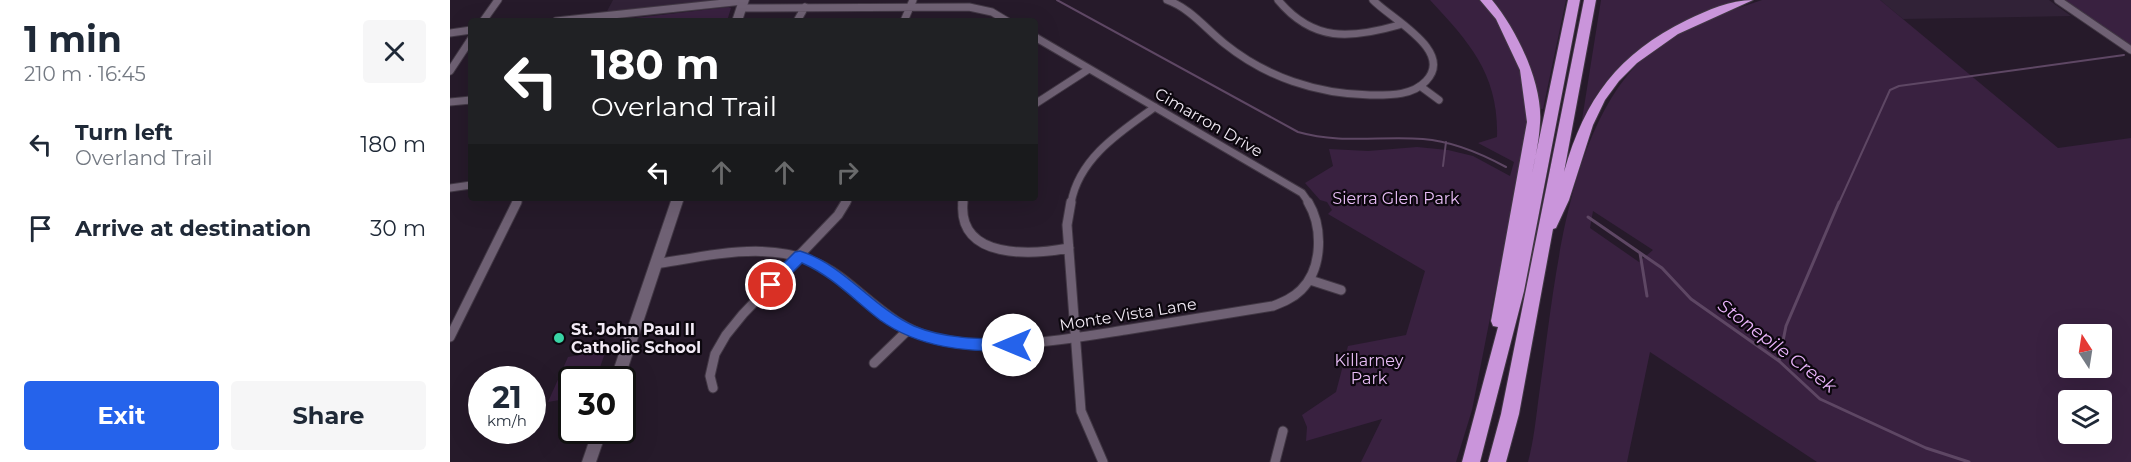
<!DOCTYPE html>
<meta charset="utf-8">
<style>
:root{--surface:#fff;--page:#f6f6f7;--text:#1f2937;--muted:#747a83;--accent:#2563eb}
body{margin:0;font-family:Montserrat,sans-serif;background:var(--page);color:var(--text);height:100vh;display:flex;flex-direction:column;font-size:22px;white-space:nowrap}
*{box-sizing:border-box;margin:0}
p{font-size:20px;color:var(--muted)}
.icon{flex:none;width:33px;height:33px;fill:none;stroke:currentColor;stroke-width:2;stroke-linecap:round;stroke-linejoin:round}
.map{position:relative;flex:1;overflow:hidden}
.drawer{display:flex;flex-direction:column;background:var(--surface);width:450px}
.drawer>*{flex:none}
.banner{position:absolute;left:18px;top:18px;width:570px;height:183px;border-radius:6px;box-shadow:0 6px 24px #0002;background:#202124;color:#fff;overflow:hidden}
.needle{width:39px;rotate:348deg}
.fabs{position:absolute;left:1608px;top:324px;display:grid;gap:12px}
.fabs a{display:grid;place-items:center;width:54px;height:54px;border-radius:6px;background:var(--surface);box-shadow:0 6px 24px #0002;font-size:30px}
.speed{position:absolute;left:18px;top:366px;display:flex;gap:12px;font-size:30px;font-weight:700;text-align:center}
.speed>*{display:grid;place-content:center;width:78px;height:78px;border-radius:50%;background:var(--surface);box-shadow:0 6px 24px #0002;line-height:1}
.speed small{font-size:15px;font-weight:400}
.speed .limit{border:3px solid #111;border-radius:9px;background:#fff;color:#111}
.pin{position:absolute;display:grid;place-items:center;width:51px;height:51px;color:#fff;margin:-26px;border:3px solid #fff;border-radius:50%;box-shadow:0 2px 6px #0007}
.me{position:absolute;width:66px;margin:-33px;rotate:270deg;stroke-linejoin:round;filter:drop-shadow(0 0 4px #0008)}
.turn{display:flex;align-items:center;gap:21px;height:126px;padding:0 24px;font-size:27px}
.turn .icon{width:78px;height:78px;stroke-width:2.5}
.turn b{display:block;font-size:42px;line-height:51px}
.lanes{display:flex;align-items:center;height:57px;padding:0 24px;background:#0003;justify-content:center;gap:30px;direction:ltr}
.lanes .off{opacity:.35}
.round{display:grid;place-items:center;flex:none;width:63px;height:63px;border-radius:6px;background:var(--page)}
.head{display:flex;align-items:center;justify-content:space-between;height:102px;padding:0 24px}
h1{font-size:36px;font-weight:700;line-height:45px}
.primary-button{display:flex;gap:12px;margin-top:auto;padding:12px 24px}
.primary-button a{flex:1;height:69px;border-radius:6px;background:var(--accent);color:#fff;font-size:24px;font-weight:700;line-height:69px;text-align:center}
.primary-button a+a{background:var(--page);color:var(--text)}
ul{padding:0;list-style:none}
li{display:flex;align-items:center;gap:18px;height:84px;padding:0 24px}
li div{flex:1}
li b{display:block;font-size:22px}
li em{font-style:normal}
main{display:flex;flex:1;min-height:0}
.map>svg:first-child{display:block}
.built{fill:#312237}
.green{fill:#392140;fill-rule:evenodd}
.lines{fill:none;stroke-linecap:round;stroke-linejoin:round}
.stream-far1{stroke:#5e4764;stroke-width:2}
.stream{stroke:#5e4764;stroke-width:3}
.street-far1-casing{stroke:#413744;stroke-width:9}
.street-casing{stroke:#413744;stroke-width:11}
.secondary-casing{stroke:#413744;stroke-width:2}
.highway-casing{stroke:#413744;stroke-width:2}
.street-far1{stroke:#6f6174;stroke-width:7}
.street{stroke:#6f6174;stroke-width:9}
.secondary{fill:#6f6174;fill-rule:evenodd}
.highway{fill:#ca95db;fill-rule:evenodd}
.route{fill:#2563eb;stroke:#184099;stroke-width:1.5}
.poi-dot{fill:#39d4a5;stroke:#0c070e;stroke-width:2}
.labels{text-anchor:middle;stroke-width:4.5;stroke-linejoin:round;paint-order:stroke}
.street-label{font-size:16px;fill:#f1e9f4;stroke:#0c070e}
.park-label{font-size:16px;fill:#e8bdf6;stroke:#0c070e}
.poi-label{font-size:16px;font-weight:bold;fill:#f1e9f4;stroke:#0c070e;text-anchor:start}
.water-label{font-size:18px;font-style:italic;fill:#e9b3fa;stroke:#0c070e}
</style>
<main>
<section class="drawer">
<div class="head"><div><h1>1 min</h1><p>210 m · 16:45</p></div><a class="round"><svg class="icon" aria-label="close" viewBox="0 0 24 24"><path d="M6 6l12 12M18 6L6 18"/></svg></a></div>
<ul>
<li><svg class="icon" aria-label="left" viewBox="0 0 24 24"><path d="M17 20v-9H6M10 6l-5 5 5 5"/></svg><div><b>Turn left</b><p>Overland Trail</p></div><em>180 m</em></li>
<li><svg class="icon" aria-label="arrive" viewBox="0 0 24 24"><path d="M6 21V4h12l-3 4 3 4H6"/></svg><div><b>Arrive at destination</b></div><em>30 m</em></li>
</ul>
<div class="primary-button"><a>Exit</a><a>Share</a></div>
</section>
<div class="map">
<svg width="1681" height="462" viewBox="0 0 1681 462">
<rect width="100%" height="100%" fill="#261a2a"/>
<path class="built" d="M163 0H278L156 13Z
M1430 0H1599L1621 16 1453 19Z"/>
<path class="green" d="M980 0H1033L1058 33 1071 68 1079 119 1022 410 1006 462H911L932 419 856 441 857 427 852 415 886 392 898 346 956 335 975 271 878 214 882 210 877 202 870 200 855 183 883 166 879 149 918 151 967 147 998 150 1023 156 1060 176 1064 162 1028 143 1047 137C1049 75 1020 43 980 0Z
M1041 0H1116L1093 109 1086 108C1085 66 1067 32 1041 0Z
M1151 0H1288C1219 24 1160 54 1131 126Z
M1312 0H1430L1608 148 1681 138V462H1367L1200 352 1177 462H1078C1084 440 1086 417 1089 395 1105 288 1115 114 1208 46 1239 23 1277 12 1312 0ZM1143 211 1203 250 1189 262 1140 228ZM1618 334H1652V368H1618ZM1618 400H1652V434H1618Z
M1611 0H1681V48Z
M279 7 281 8 277 21H159Z
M156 350 146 379 122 380 121 398 98 402 118 357Z"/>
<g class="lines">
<path class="stream-far1" d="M607 0 848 132C890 144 930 136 973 139 1002 141 1030 153 1056 167
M993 166 996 142
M1389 203 1440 90 1449 86 1674 55"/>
<path class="stream" d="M1138 217 1212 268 1241 299 1329 361 1370 399 1476 448 1519 462
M1190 253 1197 296
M1329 361 1336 326 1389 202"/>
<defs>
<path id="street-far1" d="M717 0C740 8 756 29 775 44 816 77 867 94 920 95 939 95 962 96 976 81 1005 51 941 19 923 0
M828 0C863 42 900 39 949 25
M1608 0 1681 50
M291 8 519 7 542 12 557 21
M33 21 48 0
M106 21 293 1
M347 21 355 7
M454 21 463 0
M0 33 21 30
M585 37 852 193 859 203
M0 71 21 39
M970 86 989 100
M0 102 21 100
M585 104 639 69
M0 188 21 185
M66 203 69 198
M396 203 399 198
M512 203 513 198
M621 203C629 158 670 132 705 107"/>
<path id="street" d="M513 202C507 260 582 255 619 248
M621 202 617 225 631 411 653 462
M206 264C268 254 336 236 390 277 421 300 446 329 485 338 547 352 612 340 675 330 724 322 774 314 823 306 833 302 843 298 851 290 873 268 873 227 858 202
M860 280 891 290
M0 337 67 202
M424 363 458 330
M263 388 260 376 265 354 276 335 293 314 388 215 396 202
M825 462 833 431"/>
<path id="secondary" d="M289 0H299L292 21H282Z
M222 198H234L174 380 172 383V380H160Z
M143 430H157L146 462H132Z"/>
<path id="highway" d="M1030 0H1042C1067 30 1093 84 1090 123 1089 143 1084 164 1080 183L1118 0H1130L1074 291 1030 462H1012L1048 327 1043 326 1041 321 1077 122 1070 70 1046 19Z
M1134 0H1146L1114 172C1135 98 1168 54 1237 20 1258 10 1280 0 1303 0L1228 34 1187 63 1169 81 1155 100 1143 125 1119 200 1106 228 1103 229 1069 414 1056 462H1038L1051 414Z"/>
</defs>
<use href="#street-far1" class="street-far1-casing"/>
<use href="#street" class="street-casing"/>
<use href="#secondary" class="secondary-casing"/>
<use href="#highway" class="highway-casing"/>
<use href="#street-far1" class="street-far1"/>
<use href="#street" class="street"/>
<use href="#secondary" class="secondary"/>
<use href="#highway" class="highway"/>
</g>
<path class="route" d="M350 251C395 265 422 307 464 326 495 339 530 339 563 339L569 341 571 345 569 350 563 351C517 352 469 348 430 320 404 300 382 276 352 263L326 289H316L314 285 316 281 345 252Z"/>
<circle class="poi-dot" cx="109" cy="338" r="6"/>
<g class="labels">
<g class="street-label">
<text transform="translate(759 122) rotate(30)" y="6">Cimarron Drive</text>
<text transform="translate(678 314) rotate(-9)" y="6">Monte Vista Lane</text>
</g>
<g class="park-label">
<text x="946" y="204">Sierra Glen Park</text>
<text x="919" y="366">Killarney<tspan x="919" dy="18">Park</tspan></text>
</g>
<g class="poi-label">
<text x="121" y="335">St. John Paul II<tspan x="121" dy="18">Catholic School</tspan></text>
</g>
<g class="water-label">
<text transform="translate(1327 346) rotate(37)" y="6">Stonepile Creek</text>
</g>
</g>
</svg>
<div class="fabs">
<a><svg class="needle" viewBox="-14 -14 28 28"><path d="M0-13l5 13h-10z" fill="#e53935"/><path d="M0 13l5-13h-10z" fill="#747a83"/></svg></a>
<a><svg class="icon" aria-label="layers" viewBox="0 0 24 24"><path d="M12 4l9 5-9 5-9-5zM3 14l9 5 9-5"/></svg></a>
</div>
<div class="speed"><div>21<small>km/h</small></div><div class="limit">30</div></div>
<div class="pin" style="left:321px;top:285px;background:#d93025"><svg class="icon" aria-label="arrive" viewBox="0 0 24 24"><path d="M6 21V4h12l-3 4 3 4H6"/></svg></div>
<svg class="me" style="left:563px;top:345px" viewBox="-20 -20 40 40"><circle r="19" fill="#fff"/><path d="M0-13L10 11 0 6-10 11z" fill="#2563eb"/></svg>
<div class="banner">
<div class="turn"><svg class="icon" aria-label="left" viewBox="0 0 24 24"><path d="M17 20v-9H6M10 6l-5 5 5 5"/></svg><div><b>180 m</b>Overland Trail</div></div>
<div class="lanes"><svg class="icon" aria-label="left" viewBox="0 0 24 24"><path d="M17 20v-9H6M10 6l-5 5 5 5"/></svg><svg class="icon off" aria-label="ahead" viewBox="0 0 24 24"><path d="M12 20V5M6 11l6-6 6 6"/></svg><svg class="icon off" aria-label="ahead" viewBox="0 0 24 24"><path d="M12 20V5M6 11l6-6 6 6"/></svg><svg class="icon off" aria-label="right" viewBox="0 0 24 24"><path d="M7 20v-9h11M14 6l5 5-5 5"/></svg></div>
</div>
</div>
</main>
